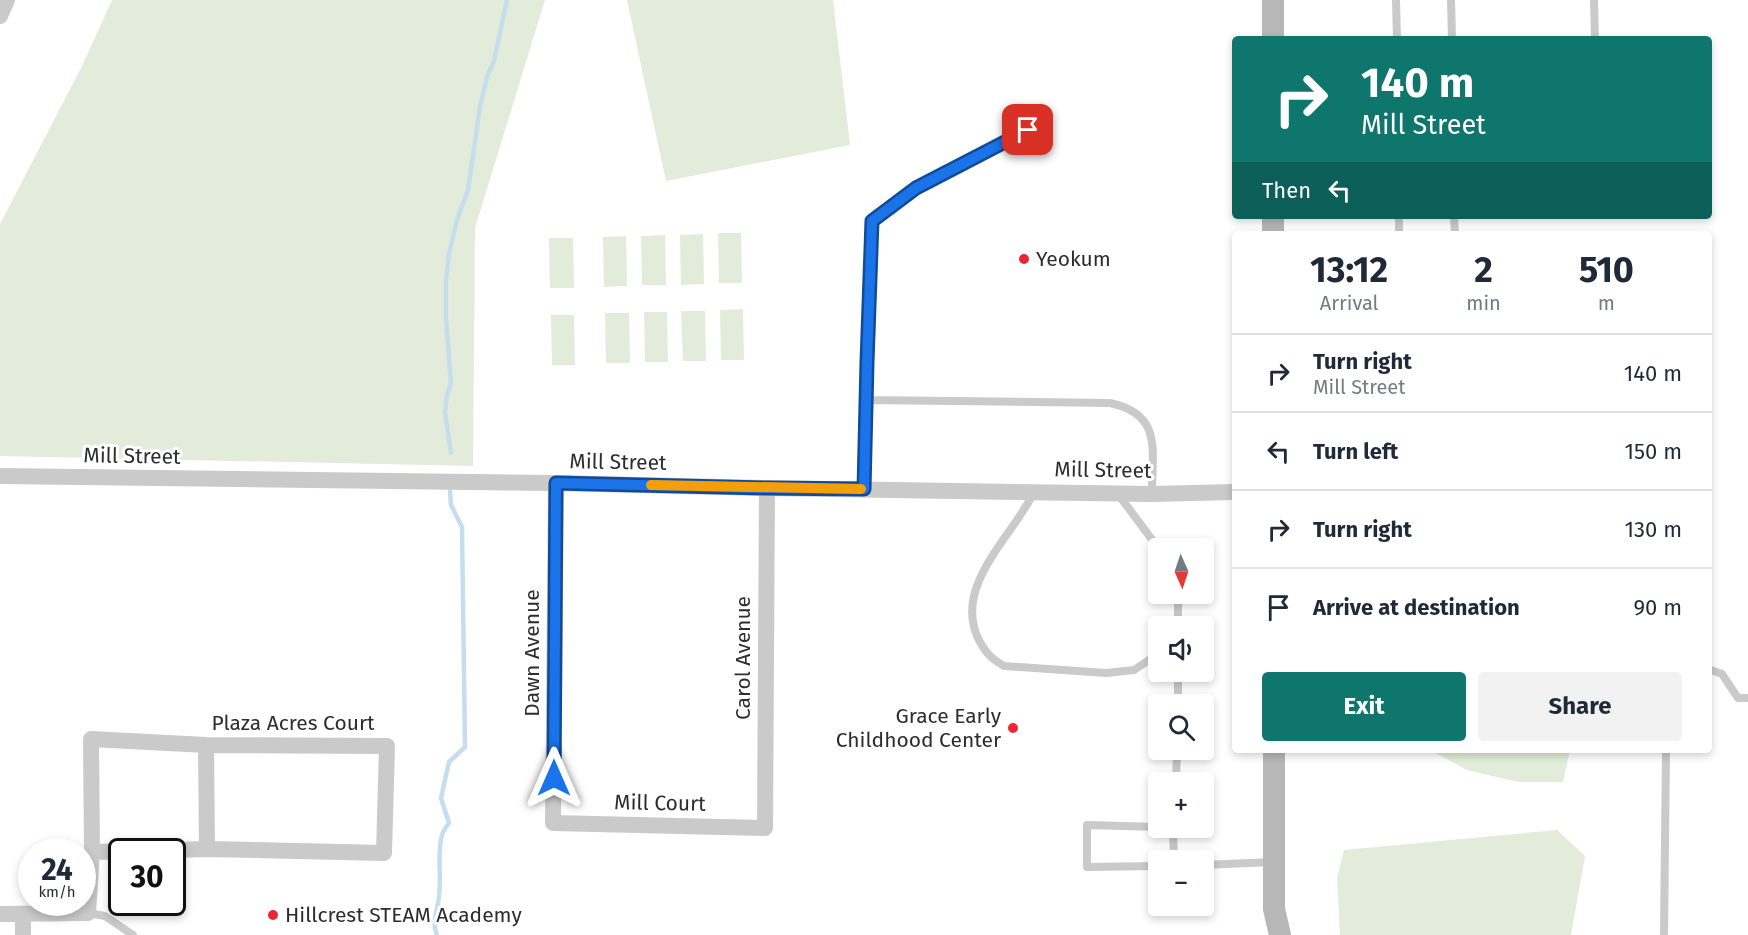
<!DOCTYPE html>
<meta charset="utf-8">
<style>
:root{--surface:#fff;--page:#f2f2f3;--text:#1f2937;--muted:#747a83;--line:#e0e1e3;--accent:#0f766e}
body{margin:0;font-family:"Fira Sans",sans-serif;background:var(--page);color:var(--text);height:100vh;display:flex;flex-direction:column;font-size:22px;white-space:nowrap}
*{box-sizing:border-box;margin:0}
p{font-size:20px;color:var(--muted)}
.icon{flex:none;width:33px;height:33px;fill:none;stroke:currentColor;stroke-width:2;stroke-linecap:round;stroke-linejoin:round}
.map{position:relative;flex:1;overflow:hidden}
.side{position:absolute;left:1232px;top:231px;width:480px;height:522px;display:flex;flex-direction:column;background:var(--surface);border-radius:6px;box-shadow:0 3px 9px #0003}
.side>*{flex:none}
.top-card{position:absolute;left:1232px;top:36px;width:480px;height:183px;border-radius:6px;box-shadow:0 3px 9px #0003;background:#0f766e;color:#fff;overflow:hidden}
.needle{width:39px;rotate:177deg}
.controls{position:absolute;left:1148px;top:538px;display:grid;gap:12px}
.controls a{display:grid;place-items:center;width:66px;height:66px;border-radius:6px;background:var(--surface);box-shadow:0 3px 9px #0003;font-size:30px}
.speed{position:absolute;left:18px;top:838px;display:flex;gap:12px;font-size:30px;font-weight:700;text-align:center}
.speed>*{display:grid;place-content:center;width:78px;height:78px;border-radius:50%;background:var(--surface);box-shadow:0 3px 9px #0003;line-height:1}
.speed small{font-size:15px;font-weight:400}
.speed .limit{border:3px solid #111;border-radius:9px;background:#fff;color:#111}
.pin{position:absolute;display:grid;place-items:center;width:51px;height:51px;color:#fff;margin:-26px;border-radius:12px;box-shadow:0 3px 9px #0006}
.me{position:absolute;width:66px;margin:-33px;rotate:0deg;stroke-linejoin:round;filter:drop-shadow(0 0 4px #0008)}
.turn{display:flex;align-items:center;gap:21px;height:126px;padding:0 30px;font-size:27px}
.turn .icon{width:78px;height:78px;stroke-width:2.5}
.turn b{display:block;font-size:42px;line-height:51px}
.then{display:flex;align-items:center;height:57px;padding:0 30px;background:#0003;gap:12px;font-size:22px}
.eta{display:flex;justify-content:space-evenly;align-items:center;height:102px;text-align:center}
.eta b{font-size:36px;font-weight:700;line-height:42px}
.cta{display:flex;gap:12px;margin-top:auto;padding:12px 30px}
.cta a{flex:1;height:69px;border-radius:6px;background:var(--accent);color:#fff;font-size:24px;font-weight:700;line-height:69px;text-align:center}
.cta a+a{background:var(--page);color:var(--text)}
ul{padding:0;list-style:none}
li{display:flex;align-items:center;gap:18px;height:78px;padding:0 30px;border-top:2px solid var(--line)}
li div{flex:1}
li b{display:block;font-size:22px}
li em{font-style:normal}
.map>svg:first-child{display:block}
.green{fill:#e3ecda}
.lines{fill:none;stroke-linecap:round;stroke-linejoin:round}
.stream{stroke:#c5dded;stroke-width:4.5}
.lane{stroke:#cacaca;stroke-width:8}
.street{stroke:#cacaca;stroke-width:16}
.secondary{stroke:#b7b7b7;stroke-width:22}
.route-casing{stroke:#114b97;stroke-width:15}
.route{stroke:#1a73e8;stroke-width:10}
.slow{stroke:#f59e0b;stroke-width:10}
.poi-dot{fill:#ee2534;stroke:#fff;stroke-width:2}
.labels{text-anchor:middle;stroke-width:6;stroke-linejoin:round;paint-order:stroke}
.poi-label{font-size:21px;fill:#2d2d2d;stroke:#fff;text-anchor:start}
.street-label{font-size:21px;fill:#2d2d2d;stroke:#fff}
</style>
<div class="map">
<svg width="1748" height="935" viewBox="0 0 1748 935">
<rect width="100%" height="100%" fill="#fff"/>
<path class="green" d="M112 0H545L475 228 473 466 0 456V224L82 66Z
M627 0H833L850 145 666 181Z
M718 233H741L742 283H719Z
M703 234 704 284 681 285 680 235Z
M665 235 666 285H642L641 236Z
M626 236 627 286 604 287 603 237Z
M549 238H573L574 288H550Z
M743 309 744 360H721L720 310Z
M681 311H705L706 361H683Z
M644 312H667L668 362H645Z
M605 313H629L630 363H606Z
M551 315H574L575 365H552Z
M1430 750H1570L1563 782H1518L1467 770Z
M1557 830 1585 856 1571 935H1340L1337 878 1344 850Z"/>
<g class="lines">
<path class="stream" d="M451 453 445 412 447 395 451 384 446 319V280L449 254 457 220 468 190 480 107 487 77 494 61 507 0
M437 935C432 923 436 915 438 903 443 881 436 857 442 835 443 831 446 827 449 823L441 798 449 762 465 747 462 527 451 505 450 491"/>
<path class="lane" d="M1396 0 1397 39
M1451 0 1452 39
M1594 0 1595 39
M1454 216 1455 234
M1399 234V216
M866 400 1110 403C1163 414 1152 451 1152 494
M864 489 872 221 916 188 1028 130
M1034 492C1013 536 955 583 977 636 984 651 990 658 1004 666L1106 673 1134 670 1158 654
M1118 494 1159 549
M1178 627V594
M1708 669 1722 674 1738 698H1748
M1178 705V672
M1176 783 1177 750
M1158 827 1087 825V867L1158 866
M1173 828 1174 861
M1203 865 1274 862
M88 913 105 916 133 935
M1664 935 1666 750"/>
<path class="street" d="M0 16 7 0
M0 476 556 483 767 488 1152 494 1234 492
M556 483 553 823 765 828 767 488
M206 745 207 849
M0 914 88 913 92 852 91 739 206 745 387 746 384 853 207 849 92 852
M23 914V935"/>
<path class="secondary" d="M1273 0V39
M1273 216V234
M1274 750V909L1280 935"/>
</g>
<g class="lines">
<defs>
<path id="route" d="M554 778 556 483 767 488 864 489 867 362 872 221 916 188 1028 130"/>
</defs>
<use href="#route" class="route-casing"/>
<use href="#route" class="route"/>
<path class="slow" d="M651 485 861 489"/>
</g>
<g class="poi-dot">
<circle cx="1024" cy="259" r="6"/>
<circle cx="1013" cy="728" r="6"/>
<circle cx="273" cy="915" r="6"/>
</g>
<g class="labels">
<g class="poi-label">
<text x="1036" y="266">Yeokum</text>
<text x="1001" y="723" text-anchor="end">Grace Early<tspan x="1001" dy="24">Childhood Center</tspan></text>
<text x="285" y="922">Hillcrest STEAM Academy</text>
</g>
<g class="street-label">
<text transform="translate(132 456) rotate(1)" y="7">Mill Street</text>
<text transform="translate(618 462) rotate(1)" y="7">Mill Street</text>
<text transform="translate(1103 470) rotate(1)" y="7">Mill Street</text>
<text transform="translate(532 653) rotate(-90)" y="7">Dawn Avenue</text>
<text transform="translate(743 658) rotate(-90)" y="7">Carol Avenue</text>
<text x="293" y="730">Plaza Acres Court</text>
<text transform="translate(660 803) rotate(1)" y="7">Mill Court</text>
</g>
</g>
</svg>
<div class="controls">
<a><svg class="needle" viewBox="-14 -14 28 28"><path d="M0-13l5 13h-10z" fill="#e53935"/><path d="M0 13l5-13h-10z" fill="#747a83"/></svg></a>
<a><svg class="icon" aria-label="sound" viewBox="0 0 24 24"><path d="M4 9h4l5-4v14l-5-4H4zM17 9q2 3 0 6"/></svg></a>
<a><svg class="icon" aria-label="search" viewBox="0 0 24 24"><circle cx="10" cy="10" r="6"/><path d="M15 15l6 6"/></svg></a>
<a>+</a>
<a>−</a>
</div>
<div class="speed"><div>24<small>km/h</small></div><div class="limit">30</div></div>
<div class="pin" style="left:1028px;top:130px;background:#d93025"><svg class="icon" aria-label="arrive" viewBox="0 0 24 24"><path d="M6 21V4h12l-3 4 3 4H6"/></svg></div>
<svg class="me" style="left:554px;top:778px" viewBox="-20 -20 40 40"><path d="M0-17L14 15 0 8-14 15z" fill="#1a73e8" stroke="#fff" stroke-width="4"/></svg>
<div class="top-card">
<div class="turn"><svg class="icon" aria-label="right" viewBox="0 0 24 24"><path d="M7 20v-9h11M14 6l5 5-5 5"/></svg><div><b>140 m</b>Mill Street</div></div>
<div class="then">Then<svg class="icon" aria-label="left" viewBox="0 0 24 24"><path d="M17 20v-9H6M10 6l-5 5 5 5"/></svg></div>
</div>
<section class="side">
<div class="eta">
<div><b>13:12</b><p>Arrival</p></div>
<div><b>2</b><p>min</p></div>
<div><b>510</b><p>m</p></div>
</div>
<ul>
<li><svg class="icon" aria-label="right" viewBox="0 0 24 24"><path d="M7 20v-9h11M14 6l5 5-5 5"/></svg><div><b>Turn right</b><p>Mill Street</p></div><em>140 m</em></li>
<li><svg class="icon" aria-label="left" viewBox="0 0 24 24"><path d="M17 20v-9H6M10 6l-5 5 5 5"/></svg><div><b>Turn left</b></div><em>150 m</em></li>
<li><svg class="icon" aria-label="right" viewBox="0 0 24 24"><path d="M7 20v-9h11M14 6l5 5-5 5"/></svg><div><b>Turn right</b></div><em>130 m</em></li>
<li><svg class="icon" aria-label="arrive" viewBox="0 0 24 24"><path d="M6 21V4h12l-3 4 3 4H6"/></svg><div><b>Arrive at destination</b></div><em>90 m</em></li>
</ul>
<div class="cta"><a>Exit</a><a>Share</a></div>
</section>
</div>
